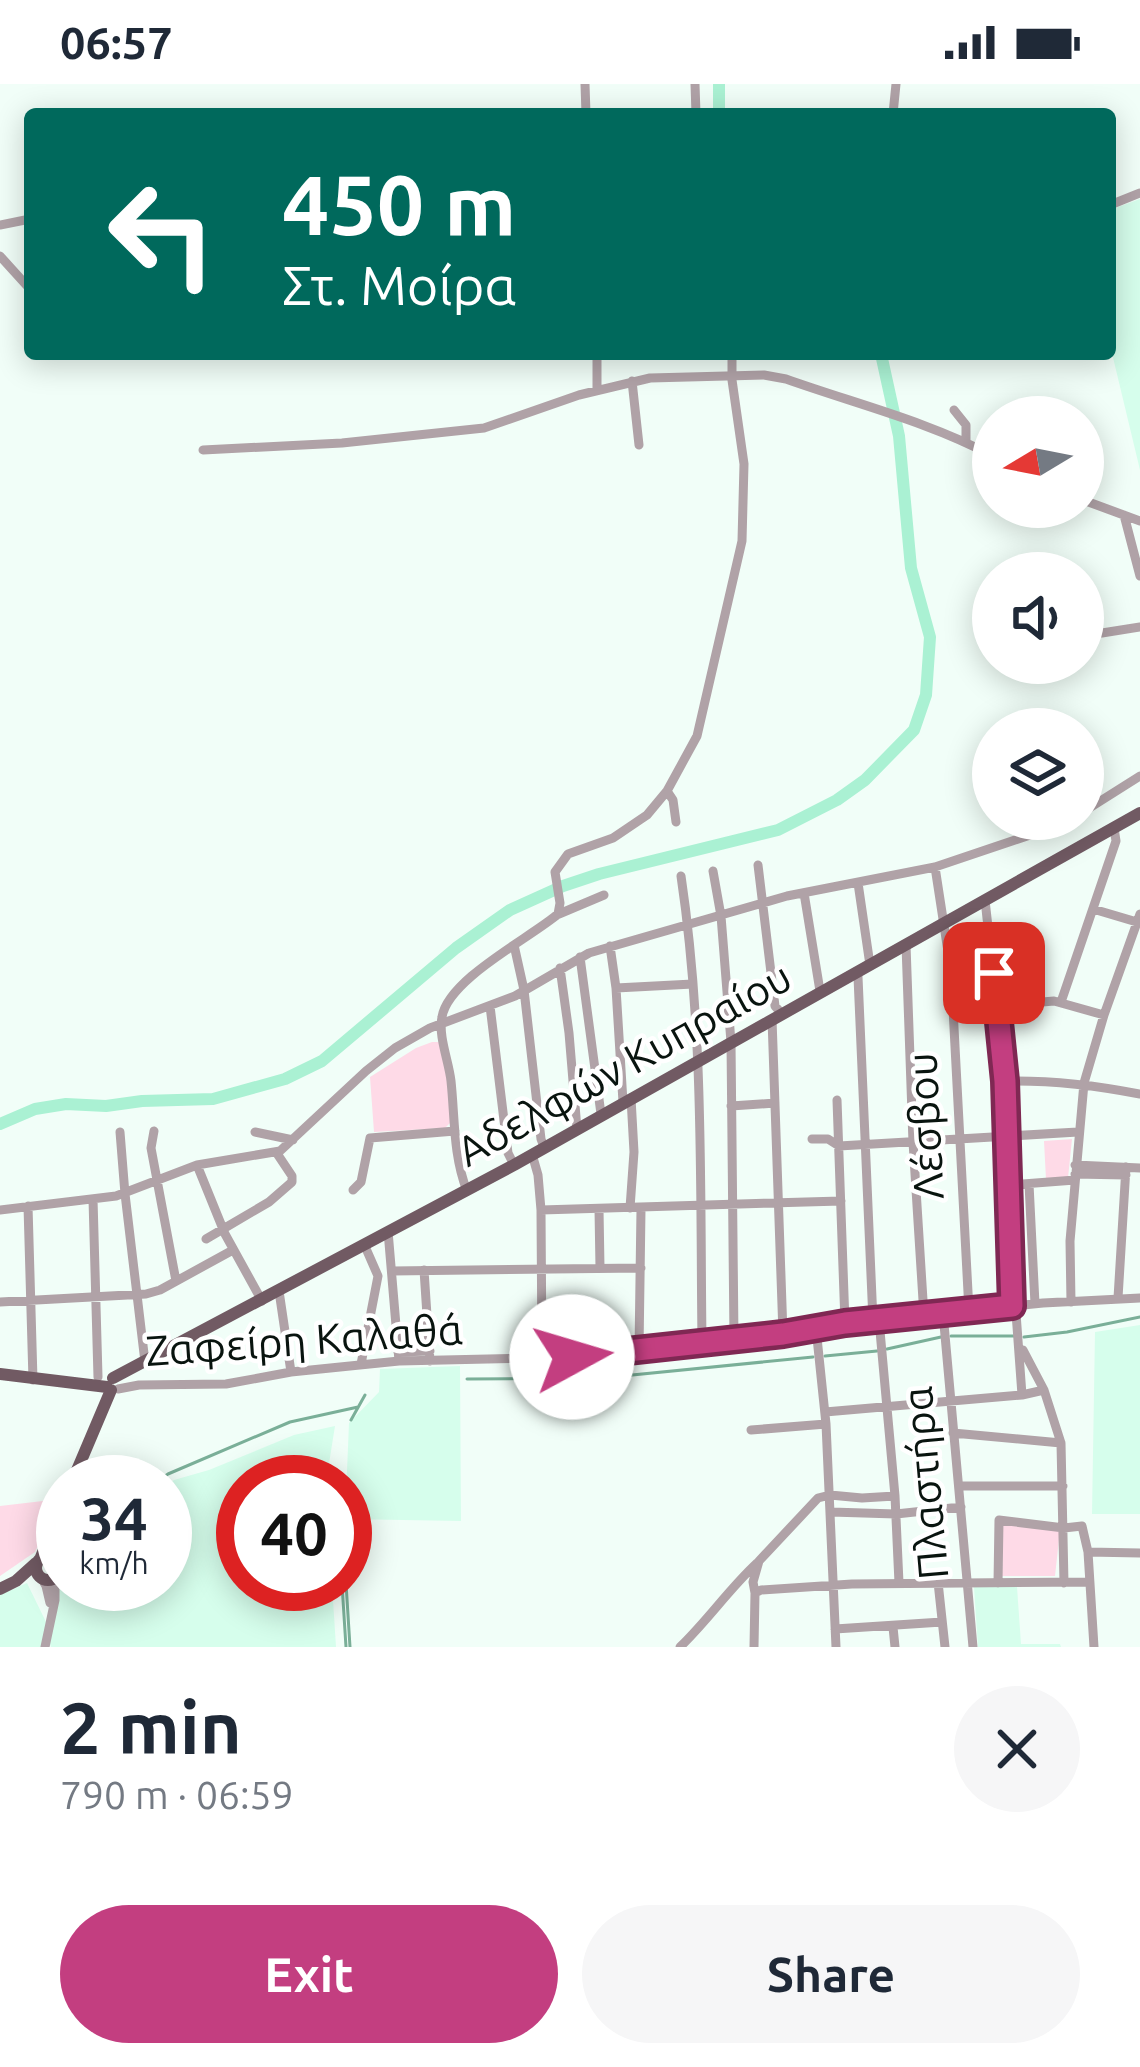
<!DOCTYPE html>
<meta charset="utf-8">
<style>
:root{--surface:#fff;--page:#f6f6f7;--text:#1f2937;--muted:#747a83;--accent:#c33e80}
body{margin:0;font-family:Ubuntu,sans-serif;background:var(--page);color:var(--text);height:100vh;display:flex;flex-direction:column;font-size:45px;white-space:nowrap}
*{box-sizing:border-box;margin:0}
p{font-size:39px;color:var(--muted)}
.icon{flex:none;width:66px;height:66px;fill:none;stroke:currentColor;stroke-width:2;stroke-linecap:round;stroke-linejoin:round}
.map{position:relative;height:1563px;overflow:hidden}
.drawer{display:flex;flex-direction:column;background:var(--surface);flex:1}
.drawer>*{flex:none}
.top-card{position:absolute;left:24px;top:24px;width:1092px;height:252px;border-radius:12px;box-shadow:0 6px 30px #0003;background:#00695c;color:#fff;overflow:hidden}
.needle{width:78px;rotate:260deg}
.buttons{position:absolute;left:972px;top:312px;display:grid;gap:24px}
.buttons a{display:grid;place-items:center;width:132px;height:132px;border-radius:50%;background:var(--surface);box-shadow:0 6px 30px #0003;font-size:60px}
.speed{position:absolute;left:36px;top:1371px;display:flex;gap:24px;font-size:60px;font-weight:700;text-align:center}
.speed>*{display:grid;place-content:center;width:156px;height:156px;border-radius:50%;background:var(--surface);box-shadow:0 6px 30px #0003;line-height:1}
.speed small{font-size:30px;font-weight:400}
.speed .limit{border:18px solid #d22;background:#fff;color:#111}
.pin{position:absolute;display:grid;place-items:center;width:102px;height:102px;color:#fff;margin:-51px;border-radius:24px;box-shadow:0 6px 18px #0006}
.me{position:absolute;width:132px;margin:-66px;rotate:84deg;stroke-linejoin:round;filter:drop-shadow(0 0 9px #0008)}
.turn{display:flex;align-items:center;gap:42px;height:252px;padding:0 60px;font-size:54px}
.turn .icon{width:156px;height:156px;stroke-width:2.5}
.turn b{display:block;font-size:84px;line-height:102px}
.round{display:grid;place-items:center;flex:none;width:126px;height:126px;border-radius:63px;background:var(--page)}
.summary{display:flex;align-items:center;justify-content:space-between;height:204px;padding:0 60px}
h1{font-size:72px;font-weight:600;line-height:90px}
.button{display:flex;gap:24px;margin-top:auto;padding:24px 60px}
.button a{flex:1;height:138px;border-radius:72px;background:var(--accent);color:#fff;font-size:48px;font-weight:600;line-height:138px;text-align:center}
.button a+a{background:var(--page);color:var(--text)}
.status{display:flex;justify-content:space-between;align-items:center;height:84px;padding:0 60px;background:var(--surface);direction:ltr}
.status svg{height:33px;fill:currentColor}
.map>svg:first-child{display:block}
.built{fill:#d6feec}
.green{fill:#fedae7}
.lines{fill:none;stroke-linecap:round;stroke-linejoin:round}
.stream{stroke:#7aaf98;stroke-width:3}
.river{stroke:#aaf1d3;stroke-width:12}
.minor{stroke:#b0a2a7;stroke-width:9}
.major{stroke:#715a63;stroke-width:12}
.route-casing{stroke:#7f2853;stroke-width:30}
.route{stroke:#c33e80;stroke-width:21}
.labels{text-anchor:middle;stroke-width:9;stroke-linejoin:round;paint-order:stroke}
.street-label{font-size:42px;fill:#09140f;stroke:#fff}
</style>
<div class="status"><b>06:57</b><svg viewBox="0 0 49 12"><path d="M0 12V9h3v3zM5 12V6h3v6zM10 12V3h3v9zM15 12V0h3v12zM26 1h20v11H26zM47 4h2v5h-2z"/></svg></div>
<div class="map">
<svg width="1140" height="1563" viewBox="0 0 1140 1563">
<rect width="100%" height="100%" fill="#f1fef8"/>
<path class="built" d="M1140 115V386L1110 261V126Z
M1140 1241V1430H1092L1095 1248Z
M460 1282 461 1437 345 1435 349 1339 379 1308 380 1285Z
M335 1342 326 1398H243V1500H332L336 1563H51L49 1557 63 1487V1500H165V1403L174 1396 209 1386 294 1351Z
M27 1499 46 1538 42 1563H0V1511Z
M974 1503H1017L1021 1560H1060L1061 1563H978Z"/>
<path class="green" d="M432 958H438L444 965 451 1038 445 1044 374 1048 370 993 416 964Z
M1072 1055 1068 1094 1046 1095 1044 1057Z
M60 1415 35 1468 0 1492V1422Z
M1003 1441 1060 1446 1055 1492H1002Z"/>
<g class="lines">
<path class="stream" d="M951 1252H1014
M1024 1253 1067 1248 1140 1233
M887 1265 941 1253
M825 1272 877 1267
M467 1295 602 1294 813 1273
M351 1336 365 1311
M156 1398 168 1390 290 1338 358 1323
M345 1483 350 1563
M342 1500 346 1563"/>
<path class="river" d="M719 30V0
M0 1040 35 1025 66 1020 106 1022 142 1017 213 1015 285 995 322 977 456 864 510 826 563 802 599 790 778 746 837 716 865 696 914 646 926 611 930 553 911 484 899 352 881 270"/>
<path class="minor" d="M585 0 586 30
M695 0 696 30
M893 30 896 0
M1110 121 1140 109
M0 141 30 135
M0 172 29 204
M597 270V306
M632 297 639 361
M954 326 966 341V357
M203 366 342 359 484 344 579 311 650 294 764 291 786 295C856 320 927 337 993 372
M1083 416 1140 437
M1124 431 1140 492
M1083 549H1102L1140 543
M667 707 673 716 676 738
M1083 728 1140 692
M758 781 775 922 781 929
M935 783 951 887 969 1227
M713 787 721 832 731 958 734 1255
M681 792C704 946 700 1103 702 1258
M858 799 870 881
M804 809 820 907
M985 816 1005 997 1012 1223 1016 1229 1022 1311
M1093 825 1140 839
M559 830 604 811
M514 861 524 906 541 1055 544 1063
M906 861 913 1058 924 1232
M610 862 616 904 623 1018
M580 873 601 1030
M560 884 569 949 577 1045
M856 888 858 893 873 1237
M616 904 693 900
M1061 918 1116 757 1114 744
M490 922 508 1069 514 1081
M952 926 1054 917 1104 931
M772 935 783 1250
M1005 997C1052 996 1094 1001 1140 1010
M837 1016 845 1239
M731 1022 775 1019
M154 1047 151 1064 176 1197
M120 1048 125 1110 145 1278
M255 1048 293 1056
M812 1055H828L839 1062 1078 1048
M532 1070 538 1091 541 1126 542 1275
M197 1081 225 1150 262 1217
M1075 1081 1140 1084
M1075 1090 1126 1091
M1029 1100 1035 1220
M1009 1101 1075 1096
M353 1106 361 1098 370 1054 455 1047
M467 1107C453 1071 455 1035 451 997 449 978 438 952 442 933 448 895 530 854 558 830L560 819 555 788 568 770 613 754 647 731 667 707 697 652 742 457 744 380 732 296V270
M93 1115 98 1293
M28 1122 33 1296
M630 1124 634 1068 631 1014
M599 1125 600 1184
M0 1126 116 1112 197 1081 280 1067 366 987 395 964 430 944 515 912 589 869 787 812 935 783 1057 742 1070 735
M541 1126 841 1117
M388 1147 399 1277
M206 1155 269 1118 292 1098V1092L276 1068
M424 1186 430 1277
M392 1187 641 1184
M279 1207 291 1288
M1118 1214 1126 1083
M0 1218 146 1210 160 1206 233 1166
M1071 1218 1070 1157 1084 999 1104 931 1140 830
M943 1229 973 1563
M879 1236 895 1412 899 1499
M816 1244 826 1340 836 1563
M639 1266 641 1125
M1023 1266 1044 1306 1061 1359 1064 1499
M398 1268 430 1267
M361 1280 378 1192 364 1160
M118 1305 139 1301 226 1300 291 1288 399 1277 572 1273 783 1250 845 1239 1043 1219 1140 1214
M825 1328 1022 1311 1044 1306
M751 1346 826 1340
M953 1349 1061 1359
M959 1402H1063
M831 1428 896 1430 961 1423
M1088 1468 1140 1469
M42 1495 46 1502 50 1519
M938 1498 945 1563
M998 1499 999 1436 1064 1444 1082 1442 1088 1468 1094 1563
M755 1509 753 1498 759 1477 818 1414 830 1411 862 1414 895 1412
M893 1543 895 1563
M835 1545 942 1538
M45 1563 55 1516V1494
M680 1563C708 1536 729 1505 757 1479
M754 1563 755 1509 761 1506 852 1500 1089 1498"/>
<path class="major" d="M0 1290 107 1303
M113 1294 514 1081 1140 729
M72 1398 111 1306
M36 1484a12 12 0 1 1 24 0a12 12 0 1 1-24 0Z
M41 1473 63 1419
M0 1505 16 1497 36 1479"/>
</g>
<g class="lines">
<defs>
<path id="route" d="M572 1273 783 1250 845 1239 1012 1222 1005 997 994 889"/>
</defs>
<use href="#route" class="route-casing"/>
<use href="#route" class="route"/>
</g>
<g class="labels">
<g class="street-label">
<text transform="translate(624 980) rotate(-29)" y="15">Αδελφών Κυπραίου</text>
<text transform="translate(925 1042) rotate(-93)" y="15">Λέσβου</text>
<text transform="translate(304 1256) rotate(-4)" y="15">Ζαφείρη Καλαθά</text>
<text transform="translate(925 1399) rotate(-95)" y="15">Πλαστήρα</text>
</g>
</g>
</svg>
<div class="buttons">
<a><svg class="needle" viewBox="-14 -14 28 28"><path d="M0-13l5 13h-10z" fill="#e53935"/><path d="M0 13l5-13h-10z" fill="#747a83"/></svg></a>
<a><svg class="icon" aria-label="sound" viewBox="0 0 24 24"><path d="M4 9h4l5-4v14l-5-4H4zM17 9q2 3 0 6"/></svg></a>
<a><svg class="icon" aria-label="layers" viewBox="0 0 24 24"><path d="M12 4l9 5-9 5-9-5zM3 14l9 5 9-5"/></svg></a>
</div>
<div class="speed"><div>34<small>km/h</small></div><div class="limit">40</div></div>
<div class="pin" style="left:994px;top:889px;background:#d93025"><svg class="icon" aria-label="arrive" viewBox="0 0 24 24"><path d="M6 21V4h12l-3 4 3 4H6"/></svg></div>
<svg class="me" style="left:572px;top:1273px" viewBox="-20 -20 40 40"><circle r="19" fill="#fff"/><path d="M0-13L10 11 0 6-10 11z" fill="#c33e80"/></svg>
<div class="top-card">
<div class="turn"><svg class="icon" aria-label="left" viewBox="0 0 24 24"><path d="M17 20v-9H6M10 6l-5 5 5 5"/></svg><div><b>450 m</b>Στ. Μοίρα</div></div>
</div>
</div>
<section class="drawer">
<div class="summary"><div><h1>2 min</h1><p>790 m · 06:59</p></div><a class="round"><svg class="icon" aria-label="close" viewBox="0 0 24 24"><path d="M6 6l12 12M18 6L6 18"/></svg></a></div>
<div class="button"><a>Exit</a><a>Share</a></div>
</section>
